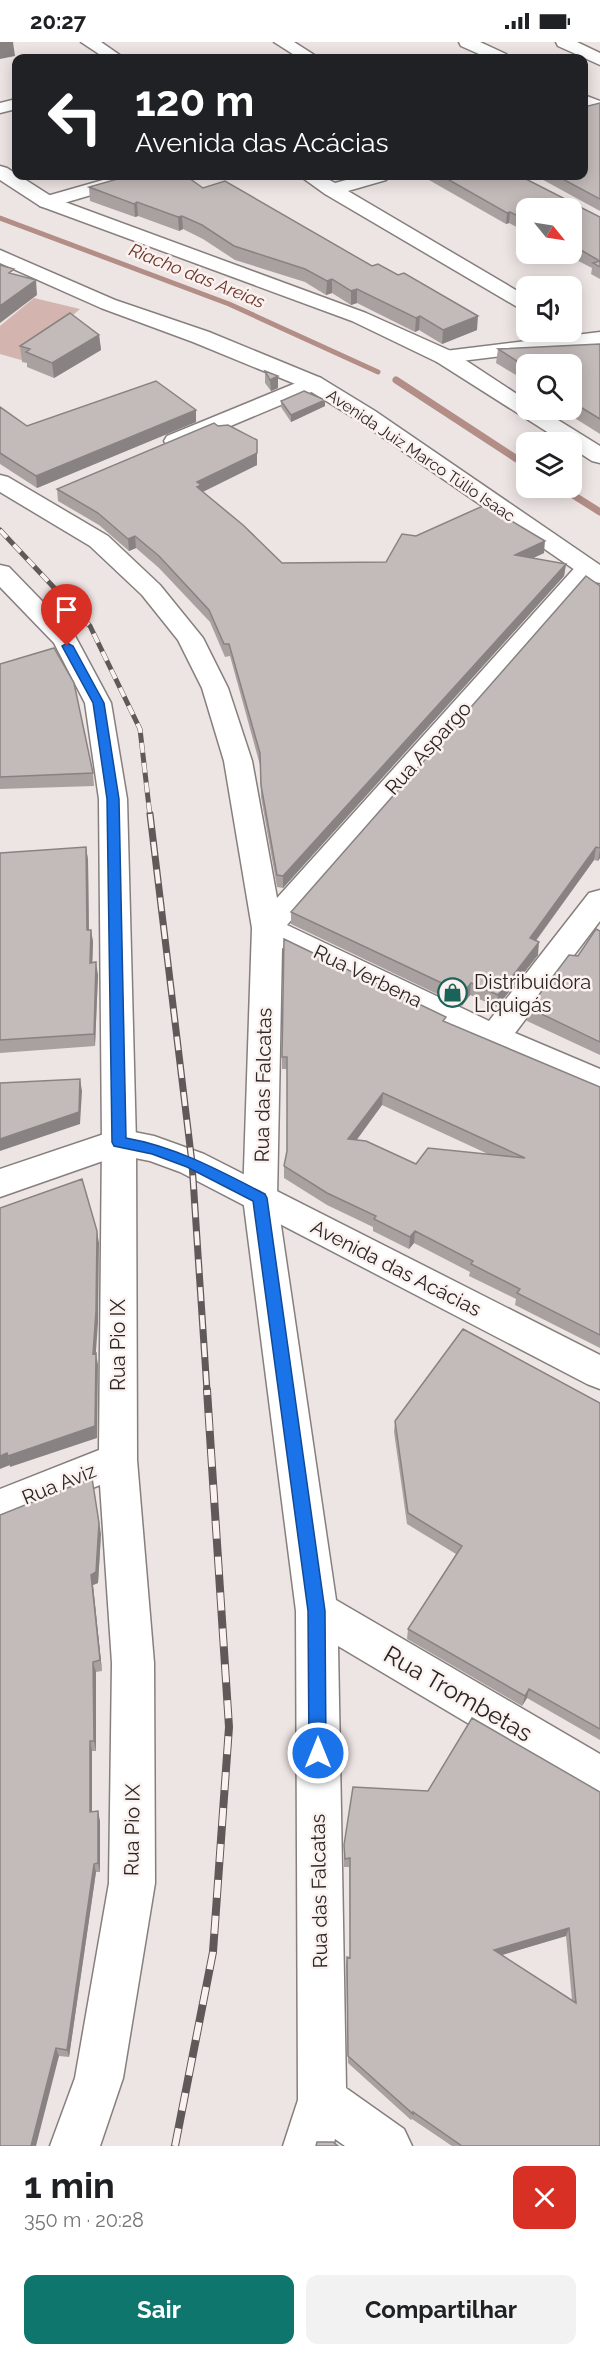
<!DOCTYPE html>
<html lang="pt">
<meta charset="utf-8">
<style>
:root{--surface:#fff;--page:#f2f2f2;--text:#202124;--muted:#757577;--accent:#0f766e}
body{margin:0;font-family:Raleway,sans-serif;background:var(--page);color:var(--text);height:100vh;display:flex;flex-direction:column;font-size:22px;white-space:nowrap}
*{box-sizing:border-box;margin:0}
p{font-size:20px;color:var(--muted)}
.icon{flex:none;width:33px;height:33px;fill:none;stroke:currentColor;stroke-width:2;stroke-linecap:round;stroke-linejoin:round}
.map{position:relative;height:2104px;overflow:hidden}
.details{display:flex;flex-direction:column;background:var(--surface);flex:1}
.details>*{flex:none}
.banner{position:absolute;left:12px;top:12px;width:576px;height:126px;border-radius:12px;box-shadow:0 3px 15px #0003;background:#202124;color:#fff;overflow:hidden}
.needle{width:39px;rotate:120deg}
.buttons{position:absolute;left:516px;top:156px;display:grid;gap:12px}
.buttons a{display:grid;place-items:center;width:66px;height:66px;border-radius:12px;background:var(--surface);box-shadow:0 3px 15px #0003;font-size:30px}
.pin{position:absolute;display:grid;place-items:center;width:51px;height:51px;color:#fff;margin:-62px -26px;border-radius:50% 50% 50% 0;rotate:-45deg;box-shadow:0 0 6px #0007}
.pin .icon{rotate:45deg}
.me{position:absolute;width:66px;margin:-33px;rotate:0deg;stroke-linejoin:round;filter:drop-shadow(0 0 4px #0008)}
.turn{display:flex;align-items:center;gap:21px;height:126px;padding:0 24px;font-size:27px}
.turn .icon{width:78px;height:78px;stroke-width:2.5}
.turn b{display:block;font-size:42px;line-height:51px}
.round{display:grid;place-items:center;flex:none;width:63px;height:63px;border-radius:12px;background:var(--page)}
.summary{display:flex;align-items:center;justify-content:space-between;height:102px;padding:0 24px}
h1{font-size:36px;font-weight:700;line-height:45px}
.primary-button{display:flex;gap:12px;margin-top:auto;padding:12px 24px}
.primary-button a{flex:1;height:69px;border-radius:12px;background:var(--accent);color:#fff;font-size:24px;font-weight:700;line-height:69px;text-align:center}
.primary-button a+a{background:var(--page);color:var(--text)}
.status{display:flex;justify-content:space-between;align-items:center;height:42px;padding:0 30px;background:var(--surface);direction:ltr}
.status svg{height:16px;fill:currentColor}
.map>svg:first-child{display:block}
.green{fill:#d3b4ae}
.lines{fill:none;stroke-linecap:round;stroke-linejoin:round}
.stream-far1{stroke:#b28e87;stroke-width:5}
.stream{stroke:#b28e87;stroke-width:7}
.minor-casing{stroke:#867f7d;stroke-width:3}
.major-casing{stroke:#867f7d;stroke-width:3}
.minor{fill:#fff;fill-rule:evenodd}
.major{fill:#fff;fill-rule:evenodd}
.rail-far2-casing{stroke:#5f5a59;stroke-width:5}
.rail-far1-casing{stroke:#5f5a59;stroke-width:7}
.rail-casing{stroke:#5f5a59;stroke-width:8}
.rail-far2{stroke:#fbf2f0;stroke-width:4;stroke-dasharray:10;stroke-linecap:butt}
.rail-far1{stroke:#fbf2f0;stroke-width:4.5;stroke-dasharray:14;stroke-linecap:butt}
.rail{stroke:#fbf2f0;stroke-width:6;stroke-dasharray:18;stroke-linecap:butt}
.wall{fill:#a8a1a0;fill-rule:evenodd}
.shaded-wall{fill:#888382}
.building{fill:#c3bbba;stroke:#888382;stroke-width:1.5;fill-rule:evenodd}
.route{fill:#1a73e8;stroke:#114b97;stroke-width:1.5}
.labels{text-anchor:middle;stroke-width:5;stroke-linejoin:round;paint-order:stroke}
.far-street-label{font-size:16px;fill:#292625;stroke:#fbf2f0}
.far-water-label{font-size:18px;font-style:italic;fill:#69362d;stroke:#fbf2f0}
.street-label{font-size:20px;fill:#292625;stroke:#fbf2f0}
.poi-label{font-size:20px;fill:#292625;stroke:#fbf2f0;text-anchor:start}
.near-street-label{font-size:24px;fill:#292625;stroke:#fbf2f0}
</style>
<div class="status"><b>20:27</b><svg viewBox="0 0 49 12"><path d="M0 12V9h3v3zM5 12V6h3v6zM10 12V3h3v9zM15 12V0h3v12zM26 1h20v11H26zM47 4h2v5h-2z"/></svg></div>
<div class="map">
<svg width="600" height="2104" viewBox="0 0 600 2104">
<rect width="100%" height="100%" fill="#ede5e3"/>
<path class="green" d="M34 256 80 267 21 318 0 312V284Z"/>
<g class="lines">
<path class="stream-far1" d="M0 176 229 262 378 330"/>
<path class="stream" d="M396 338 526 423
M562 446 600 470"/>
<defs>
<path id="minor" d="M81 0H101L124 16H105Z
M274 0H294L319 16H299Z
M459 0H480L506 12 508 16H488L461 4Z
M556 0H577L600 11V23L558 4Z
M584 53 600 59V70L584 64Z
M16 57V67L0 71V61Z
M117 134H144L142 138 47 166 40 164 37 160 40 156Z
M300 134H322L335 141 361 134H388L386 138 348 149 526 254V268L519 266 325 152Z
M600 290V302L445 321 437 320 434 315 437 310 445 309Z
M313 334 321 336 324 341 321 346 183 404 175 406 167 404 164 399 167 394Z
M0 433 8 435 108 494 160 543 203 596 228 646 252 719 277 856 579 521 588 519 597 521 600 525 287 883 489 979 589 851 600 848V879L515 991 600 1027V1053L483 1003 282 906 277 1156 336 1558 600 1712V1758L585 1751 338 1604 346 2046 404 2087 412 2104H345L335 2097 333 2104H283L298 2058 296 1569 243 1156 252 886 224 719 202 646 178 598 142 553 90 504 0 450Z
M0 523 9 525 74 592 111 661 127 757 136 1100 137 1418 154 1621 155 1841 123 2036 100 2104H50L75 2036 109 1841 112 1621 100 1443 0 1483V1447L99 1408 102 1100 99 757 85 661 54 601 0 545Z"/>
<path id="major" d="M0 124 7 126 54 156 366 271 453 310 526 358V368H542L600 404V421L592 419 572 406V400H563L437 320 352 279 40 164 0 138Z
M0 208 115 258 209 290 321 336 375 369 600 523V541L591 539 359 379 305 346 193 300 101 266 0 221Z
M119 1087 154 1094 204 1112 600 1313V1347L587 1342 180 1130 150 1119 120 1113 0 1155V1127Z"/>
</defs>
<use href="#minor" class="minor-casing"/>
<use href="#major" class="major-casing"/>
<use href="#minor" class="minor"/>
<use href="#major" class="major"/>
<defs>
<path id="rail-far2" d="M0 488 90 584 140 687 150 774"/>
<path id="rail-far1" d="M150 772 192 1121 207 1349"/>
<path id="rail" d="M175 2104 213 1910 229 1685 207 1348"/>
</defs>
<use href="#rail-far2" class="rail-far2-casing"/>
<use href="#rail-far1" class="rail-far1-casing"/>
<use href="#rail" class="rail-casing"/>
<use href="#rail-far2" class="rail-far2"/>
<use href="#rail-far1" class="rail-far1"/>
<use href="#rail" class="rail"/>
</g>
<path class="wall" d="M600 61V169L536 134H584Z
M422 134H520L600 175V237L591 232 592 226 565 212H572V166H526V190L509 181 506 182Z
M89 145 203 146 477 288 442 302 419 288 415 290 357 261 351 263 332 251 326 253 305 240 235 218 203 197 183 187 179 189 138 174 135 175 90 159Z
M99 293 101 308 54 336 27 325V321L22 320 20 304Z
M600 302V392L573 375V368L572 367V322H526V339L496 321 498 307Z
M265 329 278 346 271 349 265 341Z
M325 358V364L291 380 281 365V359Z
M0 365 27 384 196 368V380L37 446 0 422Z
M257 423 203 450 282 521 386 520 416 494 544 511 533 516 566 522 564 534 283 846 277 845 261 755 260 723 230 614 225 615 210 580 159 526 136 506 129 509 99 483 58 459 57 447Z
M600 544V816L598 819 594 818 536 899 538 913 497 965 470 953 462 964 291 882V870Z
M0 622 93 731 94 744 0 747Z
M86 805 88 818 89 888H91L93 900 92 921 98 933 95 1004 0 1011V811Z
M600 889V1013L527 979 529 966Z
M446 981 600 1045V1306L515 1263 516 1257 469 1234 470 1230 414 1201 409 1207 373 1189V1185L327 1163 284 1136V1124L287 1109V1027H282V1015ZM382 1063 488 1112 416 1122 356 1098Z
M600 1361V1698L527 1656 522 1664 407 1597 408 1587 456 1512 407 1482 394 1390 395 1379Z
M101 1492 98 1541 93 1543 102 1629 96 1630V1709H92V1770L100 1779V1830H96L69 2015 59 2014 0 2104Z
M428 1749 600 1750V2104H452L412 2077 411 2078 348 2021 346 1923 347 1915H350L349 1825H344V1803ZM566 1894 572 1958 501 1913Z"/>
<path class="shaded-wall" d="M0 0H13L15 14 0 17Z
M137 160 138 174 135 175 134 162Z
M510 170 509 181 506 182 507 171Z
M182 174 183 187 179 189 178 175Z
M332 237V251L326 253 327 239Z
M36 238 37 253 0 281V264Z
M357 247V261L351 263V249Z
M420 274 419 288 415 290 416 276Z
M478 274 477 288 442 302 443 288Z
M99 293 101 308 54 336 52 321Z
M278 334V346L271 349 270 338Z
M325 358V364L291 380V373Z
M196 368V380L37 446 36 434Z
M257 398V423L202 450 197 457V440Z
M135 494 136 506 129 509 128 497Z
M545 499 544 511 514 525 515 513Z
M566 522 564 534 283 846V834Z
M86 805 88 818 89 900 87 888Z
M596 805 594 818 528 909 530 896Z
M600 806V816L598 819 600 807Z
M91 888 93 900 92 933 90 921Z
M539 900 538 913 497 965 498 953Z
M96 920 98 933 95 1004 94 992Z
M471 941 470 953 462 964 463 951Z
M80 1037 82 1049 80 1082 0 1109V1097Z
M383 1051 382 1063 348 1110V1097Z
M97 1189 99 1201 98 1281 95 1323 93 1312Z
M415 1189 414 1201 409 1207 410 1195Z
M96 1311 98 1323 97 1396 10 1425 8 1414Z
M7 1411 10 1423 0 1427V1414Z
M92 1436 101 1492 98 1541 93 1543 102 1629 100 1618 91 1533Z
M93 1620 96 1630V1709L94 1699Z
M529 1647 527 1656 522 1664 525 1654Z
M90 1699 92 1709V1779L90 1770Z
M98 1769 100 1779V1830L98 1821Z
M94 1822 96 1830 69 2015 67 2008Z
M569 1886 566 1894 492 1916 494 1908Z
M56 2006 59 2014 36 2104H31Z"/>
<path class="building" d="M600 61V157L557 134H584V65Z
M128 134H186L203 146 225 139 372 224 378 222 398 233 404 231 478 274 443 288 420 274 416 276 357 247 351 249 332 237 327 239 305 227 234 204 202 183 182 174 178 175 137 160 134 162 89 145Z
M442 134H520L565 157H571L572 161 600 175V225L593 221 600 219 572 203V166H526V178L510 170 507 171Z
M0 223 14 227 9 231 36 238 0 264Z
M70 271 99 293 52 321 26 310 30 307 20 304Z
M600 302V377L574 361 581 358 572 352V322H526V325L498 307Z
M265 329 278 334 270 338Z
M156 339 196 368 36 434 0 411V365L27 384Z
M304 349 325 358 291 373 281 359Z
M214 381 218 384 228 383 257 398V411L197 440 201 443 197 445 243 483 282 521 386 520 402 492 416 494 485 463 545 499 515 513 566 522 283 834 277 833 261 743 260 711 229 602H224L209 568 159 514 135 494 128 497 98 471 57 447Z
M586 534 600 544V806L596 805 530 896 539 900 498 953 471 941 463 951 291 870Z
M54 606 74 641 93 731 0 735V622Z
M86 805 87 888H91L90 921 96 920 94 992 0 998V811Z
M596 887 600 889V1000L529 966 569 913 578 914Z
M284 897 446 975 443 979 600 1045V1293L517 1251 520 1247 471 1222 473 1219 415 1189 410 1195 374 1177 376 1174 327 1151 284 1124 287 1109V1015H282ZM383 1051 525 1116 428 1106 416 1122 366 1099 348 1097Z
M80 1037 79 1070 0 1097V1041Z
M82 1137 97 1189 96 1269 93 1312 96 1311 95 1384 8 1414 7 1411 0 1414V1166Z
M463 1287 600 1361V1687L529 1647 525 1654 408 1587 462 1504 408 1471 395 1379Z
M92 1436 99 1481 96 1530 91 1533 100 1618 93 1620 94 1699H90V1770L98 1769V1821L94 1822 67 2008 56 2006 31 2104H0V1473Z
M472 1676 600 1750V2104H462L413 2070V2072L348 2014 347 1915 350 1916V1816L345 1817 344 1803 353 1745 428 1749ZM569 1886 576 1961 494 1908Z
M317 2100H333L338 2104H316Z"/>
<path class="route" d="M67 601 73 604 104 661 119 757 126 1096C177 1105 220 1129 265 1152L267 1156 325 1569 326 1711 324 1717 318 1720 311 1717 309 1711 308 1569 253 1159 187 1125 152 1112 114 1104 112 1100 107 757 93 661 62 604Z"/>
<defs>
<symbol id="shop-ring" viewBox="-11 -11 22 22"><circle r="9.5" fill="#fbf2f0" stroke="#196358" stroke-width="1.5"/><path d="M-5-2.5h2.3a2.7 3.5 0 0 1 5.4 0H5L5.5 6h-11ZM-1.5-2.5h3a1.5 2.3 0 0 0-3 0Z" fill="#196358"/></symbol>
</defs>
<g fill-rule="evenodd">
<use href="#shop-ring" x="436" y="934" width="33" height="33"/>
</g>
<g class="labels">
<g class="far-street-label">
<text transform="translate(421 413) rotate(34)" y="6">Avenida Juiz Marco Túlio Isaac</text>
</g>
<g class="far-water-label">
<text transform="translate(197 234) rotate(22)" y="6">Riacho das Areias</text>
</g>
<g class="street-label">
<text transform="translate(428 706) rotate(-48)" y="7">Rua Aspargo</text>
<text transform="translate(368 934) rotate(26)" y="7">Rua Verbena</text>
<text transform="translate(263 1043) rotate(-89)" y="7">Rua das Falcatas</text>
<text transform="translate(396 1226) rotate(27)" y="7">Avenida das Acácias</text>
<text transform="translate(118 1303) rotate(-90)" y="7">Rua Pio IX</text>
<text transform="translate(59 1442) rotate(-22)" y="7">Rua Aviz</text>
<text transform="translate(132 1788) rotate(-89)" y="7">Rua Pio IX</text>
<text transform="translate(319 1849) rotate(-91)" y="7">Rua das Falcatas</text>
</g>
<g class="poi-label">
<text x="474" y="947">Distribuidora<tspan x="474" dy="23">Liquigás</tspan></text>
</g>
<g class="near-street-label">
<text transform="translate(458 1652) rotate(30)" y="8">Rua Trombetas</text>
</g>
</g>
</svg>
<div class="buttons">
<a><svg class="needle" viewBox="-14 -14 28 28"><path d="M0-13l5 13h-10z" fill="#e53935"/><path d="M0 13l5-13h-10z" fill="#757577"/></svg></a>
<a><svg class="icon" aria-label="sound" viewBox="0 0 24 24"><path d="M4 9h4l5-4v14l-5-4H4zM17 9q2 3 0 6"/></svg></a>
<a><svg class="icon" aria-label="search" viewBox="0 0 24 24"><circle cx="10" cy="10" r="6"/><path d="M15 15l6 6"/></svg></a>
<a><svg class="icon" aria-label="layers" viewBox="0 0 24 24"><path d="M12 4l9 5-9 5-9-5zM3 14l9 5 9-5"/></svg></a>
</div>
<div class="pin" style="left:67px;top:604px;background:#d93025"><svg class="icon" aria-label="arrive" viewBox="0 0 24 24"><path d="M6 21V4h12l-3 4 3 4H6"/></svg></div>
<svg class="me" style="left:318px;top:1711px" viewBox="-20 -20 40 40"><circle r="17" fill="#1a73e8" stroke="#fff" stroke-width="3"/><path d="M0-11L8 9 0 5-8 9z" fill="#fff"/></svg>
<div class="banner">
<div class="turn"><svg class="icon" aria-label="left" viewBox="0 0 24 24"><path d="M17 20v-9H6M10 6l-5 5 5 5"/></svg><div><b>120 m</b>Avenida das Acácias</div></div>
</div>
</div>
<section class="details">
<div class="summary"><div><h1>1 min</h1><p>350 m · 20:28</p></div><a class="round" style="background:#d93025;color:#fff"><svg class="icon" aria-label="close" viewBox="0 0 24 24"><path d="M6 6l12 12M18 6L6 18"/></svg></a></div>
<div class="primary-button"><a>Sair</a><a>Compartilhar</a></div>
</section>
